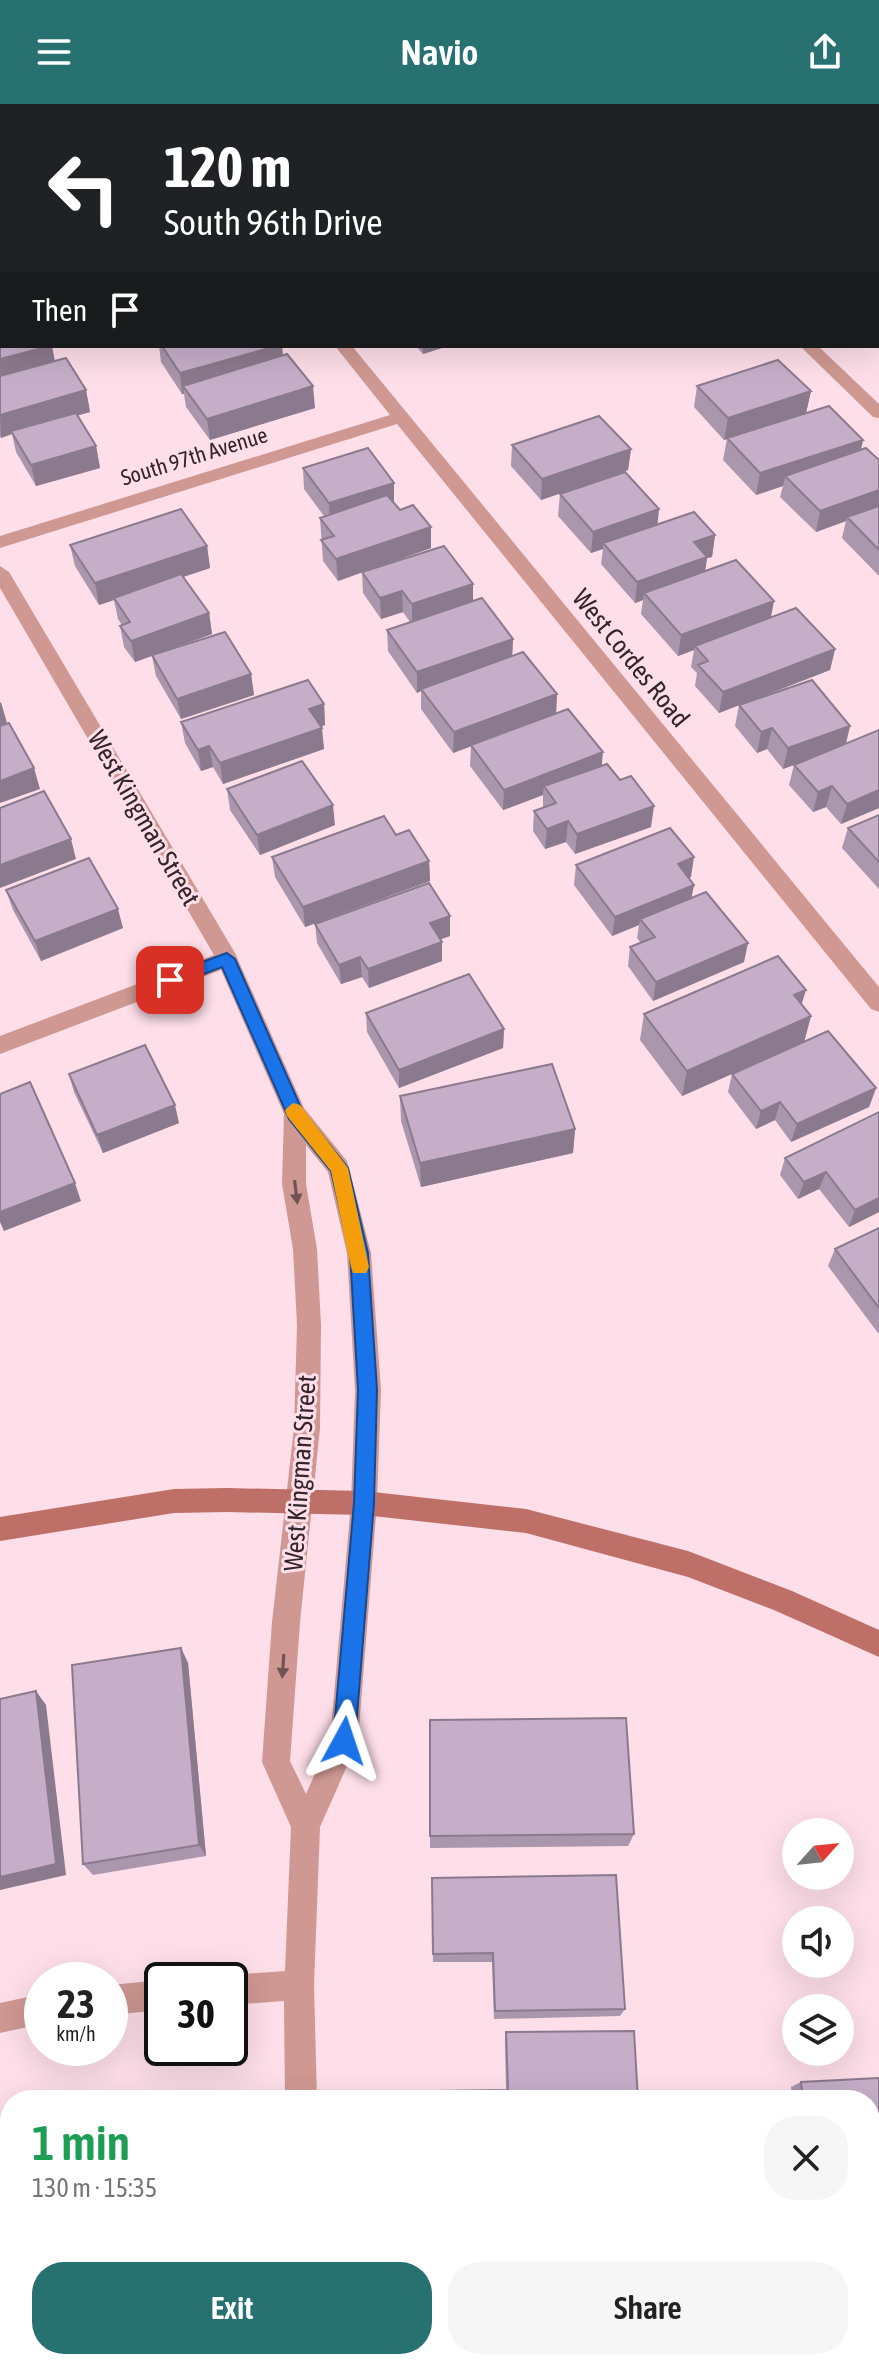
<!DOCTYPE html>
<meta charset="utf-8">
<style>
:root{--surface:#fff;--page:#f6f6f6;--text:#222;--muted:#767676;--accent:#277170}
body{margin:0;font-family:"Asap Condensed",sans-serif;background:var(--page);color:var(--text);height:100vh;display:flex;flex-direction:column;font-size:30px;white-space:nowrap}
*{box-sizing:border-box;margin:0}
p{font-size:26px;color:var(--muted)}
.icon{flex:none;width:44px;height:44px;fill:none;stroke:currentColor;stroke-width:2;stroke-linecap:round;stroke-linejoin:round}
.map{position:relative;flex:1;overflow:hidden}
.side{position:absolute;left:0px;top:1986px;width:880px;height:280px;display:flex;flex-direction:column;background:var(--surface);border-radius:32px 32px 0 0;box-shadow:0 8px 32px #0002}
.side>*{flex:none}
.hud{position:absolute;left:0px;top:0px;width:880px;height:244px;box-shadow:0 8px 32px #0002;background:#202124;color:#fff;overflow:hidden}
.needle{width:52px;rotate:63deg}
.controls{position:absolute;left:782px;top:1714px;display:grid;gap:16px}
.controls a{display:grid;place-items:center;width:72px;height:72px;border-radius:50%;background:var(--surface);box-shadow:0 8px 32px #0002;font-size:40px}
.speed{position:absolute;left:24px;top:1858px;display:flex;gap:16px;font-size:40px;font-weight:700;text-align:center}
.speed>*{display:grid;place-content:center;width:104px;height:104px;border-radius:50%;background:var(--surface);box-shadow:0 8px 32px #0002;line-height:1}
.speed small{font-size:20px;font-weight:400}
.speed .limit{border:4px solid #111;border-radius:12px;background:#fff;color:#111}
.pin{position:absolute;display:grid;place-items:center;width:68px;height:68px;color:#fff;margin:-34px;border-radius:16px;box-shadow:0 4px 12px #0006}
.me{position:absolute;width:88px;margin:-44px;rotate:5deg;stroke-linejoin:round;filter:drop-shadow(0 0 6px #0008)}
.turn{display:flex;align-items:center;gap:28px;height:168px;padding:0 32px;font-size:36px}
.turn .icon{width:104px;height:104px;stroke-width:2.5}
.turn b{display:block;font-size:56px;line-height:68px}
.then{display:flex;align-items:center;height:76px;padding:0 32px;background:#0003;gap:16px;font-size:30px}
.round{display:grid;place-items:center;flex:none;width:84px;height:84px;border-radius:32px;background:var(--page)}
.head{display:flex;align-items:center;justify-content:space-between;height:136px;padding:0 32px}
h1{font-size:48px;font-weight:600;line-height:60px;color:#1e9e55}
.cta{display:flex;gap:16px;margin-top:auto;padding:16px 32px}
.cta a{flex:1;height:92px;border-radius:32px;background:var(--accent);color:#fff;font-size:32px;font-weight:600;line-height:92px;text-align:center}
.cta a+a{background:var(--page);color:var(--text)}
header{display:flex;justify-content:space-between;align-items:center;height:104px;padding:0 32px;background:var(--accent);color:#fff;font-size:36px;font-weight:600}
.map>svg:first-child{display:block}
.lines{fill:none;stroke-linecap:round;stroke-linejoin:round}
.stream{fill:#8076a2;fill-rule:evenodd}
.street{fill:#cf9892;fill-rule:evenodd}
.secondary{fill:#be7068;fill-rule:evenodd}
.wall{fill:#aa96ad}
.shaded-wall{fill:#8b7a8d}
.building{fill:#c6aec9;stroke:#8b7a8d;stroke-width:2}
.oneway{fill:#715354}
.route{fill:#1a73e8;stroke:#114b97;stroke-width:2}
.slow{fill:#f59e0b}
.labels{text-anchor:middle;stroke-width:6;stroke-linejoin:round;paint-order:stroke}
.far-street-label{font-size:22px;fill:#33252a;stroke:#fddee9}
.street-label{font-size:26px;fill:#33252a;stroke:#fddee9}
</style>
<header><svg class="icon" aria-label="menu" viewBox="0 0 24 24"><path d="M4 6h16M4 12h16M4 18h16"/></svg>Navio<svg class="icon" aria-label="share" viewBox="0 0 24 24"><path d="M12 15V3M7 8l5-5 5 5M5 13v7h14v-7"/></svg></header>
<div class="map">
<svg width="879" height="2266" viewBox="0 0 879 2266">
<rect width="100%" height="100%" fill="#fddee9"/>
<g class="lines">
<path class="stream" d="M803 0H813L814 2H804Z
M878 57 879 58V64L878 63Z"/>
<path class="street" d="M540 0H555L556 2H541Z
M879 154V164L878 165V155Z
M878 181H879V191H878Z
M335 242H352L879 883V908L871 905 397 320 0 444V432L390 311Z
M800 242H818L879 300V314L873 313Z
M0 462 9 468 235 849 304 1004 347 1057 371 1149 381 1286 377 1399 358 1637 320 1723 314 1881 317 1996H285L284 1897 230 1901V1876H219L230 1871 285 1867 291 1723 262 1658 272 1518 294 1324 297 1221 293 1145 282 1080 284 1010 221 866 0 950V932L214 851 0 484ZM306 1041 328 1068 347 1149 355 1286 351 1399 330 1636 306 1690 290 1657 300 1518 320 1324 321 1221 317 1145 306 1080Z
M162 1876V1906L110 1911V1881Z
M42 1890V1920L0 1929V1899Z
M286 2256H320V2266H286Z"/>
<path class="secondary" d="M227 1384 364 1387 526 1405 688 1447 792 1487 879 1526V1553L774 1506 688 1473 526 1429 364 1411 227 1408 174 1409 0 1437V1413L174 1385Z"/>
</g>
<path class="wall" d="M209 0H294V2H209Z
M396 0H516L518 2H398Z
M618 0H753L755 2H620Z
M2 13V54L0 52V24L1 23 0 14Z
M0 128 2 242 55 257 86 286 90 308 78 311 96 342 100 364 36 382 16 348 12 330 1 334 0 332Z
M879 200V235H878Z
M159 242H282L283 251 315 304 210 336 186 303 184 290H182L161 258Z
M416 242H448L423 250Z
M697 282 811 287 806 309 863 336 861 346 879 356V472L842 434 846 417 816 428 780 393 783 382 756 391 723 356 727 335 724 336 694 303Z
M512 341 631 345 628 366 541 396 511 362Z
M303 364 394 379V400L400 406 431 423V444L368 466 473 497 513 535 512 552 557 590 556 609 651 723 575 750 566 738 545 745 533 727 534 707 543 704V691L503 706 470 662 471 642 453 649 421 605V587L417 589 388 547 387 526 410 518 403 508 381 515 363 489 362 468 338 477 323 457 320 414 324 412 304 385Z
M560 390 657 420 715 431 712 453 707 454 705 467 771 513 835 545 830 566 741 601 850 622 846 640 879 626V704L841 720 826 703 813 708 789 681 794 661 799 659 783 665 767 645 757 649 735 622 739 601 719 609 695 582 697 569 691 563 694 546 678 552 641 510 643 496 635 499 601 460 603 445 591 449 558 412Z
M70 441 207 442 210 464 183 473 209 509 212 530 159 549 251 570 254 591 181 615 156 572 152 552 135 558 124 543 120 522 122 521 118 515 114 496 99 501 75 462Z
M324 600 325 621 321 623 324 645 223 680 213 663 201 667 185 639 181 618Z
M227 685 335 721 260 751 230 706Z
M879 711V785L842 744 848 724Z
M396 731 429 757 430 777 305 823 275 773 272 753Z
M576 761 691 773 689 774 694 781 691 794 744 858 653 897 628 862 630 843 641 839 637 834 639 821 612 832 574 781Z
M6 786 123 824 41 857 13 806Z
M450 812V832L441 835 442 838V857L369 884 362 873 341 880 317 839 315 820Z
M801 900 811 912 804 938 682 992 640 936 644 910Z
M366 909 504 925 503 944 399 984 367 928Z
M69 970 179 1019 103 1049 74 988Z
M732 970 876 984 869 1003 791 1038 775 1016 756 1025 728 988Z
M400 992 575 1025 573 1049 421 1083 401 1017Z
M879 1008V1108L849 1123 819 1085 798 1095 780 1071 785 1054Z
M879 1124V1228L878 1229 828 1162 835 1145Z
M181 1544 188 1559 206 1752 93 1771 83 1760Z
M430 1616 634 1730 628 1742 430 1744Z
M432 1774 625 1905 620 1912 494 1915 492 1858H433Z
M506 1928 638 1996 506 1986 505 1935Z
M879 1974V2204L871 2203 870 2197V1996H792L791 1983 801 1978Z"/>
<path class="shaded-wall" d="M265 0H294V2H258Z
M422 0H493V2H417Z
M638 0H689V2H638Z
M2 132V174L0 175V133Z
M0 202H2V225H0Z
M52 242 56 263 0 278V255Z
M277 242H282L283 262 183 282 184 290H182L180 269Z
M423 242H448L423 250Z
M313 282 315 304 210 336 207 315Z
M86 286 90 308 13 330 11 327 12 330 1 334 0 311Z
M811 287 806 309 724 336 728 314Z
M863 336 858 357 785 372 783 382 756 391 760 369Z
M96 342 100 364 36 382 31 361Z
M631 345 628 366 541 396 542 375Z
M394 379V400L330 420 329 399Z
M879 386V405L847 413 846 417 816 428 820 407Z
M659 405 657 426 603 439V445L591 449 593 428Z
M431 423V444L338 477 336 455Z
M715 431 712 453 707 454 704 474 644 489 643 496 635 499 637 478 694 438Z
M207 442 210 464 99 501 95 479Z
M473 480V501L412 521V500Z
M402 487 403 508 381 515 380 494Z
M774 497 770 518 695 542 694 546 678 552 681 531Z
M209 509 212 530 135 558 131 537Z
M513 535 512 556 421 585V587L417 589V568Z
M835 545 830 566 719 609 723 588Z
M251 570 254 591 181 615 177 595Z
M557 590 556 611 453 649 454 628Z
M1 598 7 619 0 622V599Z
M324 600 325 621 311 626 309 605Z
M850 622 845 642 783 665 788 644Z
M322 624 324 645 223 680 220 659Z
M772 624 767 645 757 649 761 628Z
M209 642 213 663 201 667 198 646Z
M603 648 601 669 544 682 543 691 503 706 504 686Z
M34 664 40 685 0 699V677Z
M832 682 826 703 813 708 818 688Z
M879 686V704L841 720 847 700Z
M333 701 335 721 260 751 257 731Z
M654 702 651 723 575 750 577 730Z
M568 717 566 738 545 745 547 725Z
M71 735 76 755 0 784V761Z
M694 753 691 773 674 780 678 760Z
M429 757 430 777 305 823 303 803Z
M694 781 690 801 640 815 639 821 612 832 615 813Z
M118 805 123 824 41 857 35 837Z
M450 812V832L430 839V819Z
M442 838V857L369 884 368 865Z
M748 839 744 858 653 897 656 878Z
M360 853 362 873 341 880 339 861Z
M806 886 798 912 794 891Z
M811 912 804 938 682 992 687 967Z
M504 925 503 944 399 984V966Z
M876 984 869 1003 791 1038 797 1020Z
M780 998 775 1016 756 1025 761 1007Z
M175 1001 179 1019 103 1049 97 1031Z
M575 1025 573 1049 421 1083 420 1059Z
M826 1068 819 1085 798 1095 804 1078Z
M75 1079 81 1097 4 1127 0 1118V1108Z
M879 1094V1108L849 1123 855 1106Z
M181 1544 188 1559 206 1752 199 1741Z
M36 1587 46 1601 66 1771 0 1786V1773Z
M163 2256H171V2266H162Z"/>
<path class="building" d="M52 0H85L87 2H45Z
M220 0H265L258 2H222Z
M469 0H516L518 2H462Z
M659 0H753L755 2H651Z
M2 23V39L0 36V24Z
M2 166V202H0V167Z
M2 218V242H50L0 255V219Z
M162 242H277L180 269Z
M287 250 313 282 207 315 183 282Z
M66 254 86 286 0 311V272Z
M778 256 811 287 728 314 697 282Z
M829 302 863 336 760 369 727 334Z
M76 309 96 342 31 361 11 327Z
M599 312 631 345 542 375 512 341Z
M368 344 394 379 329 399 303 364Z
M866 344 879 356V386L820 407 785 372Z
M625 368 659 405 593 428 560 390Z
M387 391 400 406 413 401 431 423 336 455 321 436 334 432 320 414Z
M879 402V446L847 413Z
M181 405 207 442 95 479 70 441Z
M694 408 715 431 694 438 707 453 637 478 603 439Z
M444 442 473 480 412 500 402 487 380 494 362 468Z
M736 456 774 497 681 531 644 489Z
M181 470 209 509 131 537 120 522 130 518 114 494Z
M482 494 513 535 417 568 387 526Z
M796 504 835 545 723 588 698 561 708 557 695 542Z
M225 528 251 570 177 595 152 551Z
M523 548 557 590 454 628 421 585Z
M308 576 324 600 309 605 322 624 220 659 209 642 198 646 181 618Z
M812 576 850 622 788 644 772 624 761 628 739 601Z
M568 605 603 648 504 686 471 641Z
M9 619 34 664 0 677V622Z
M879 626V686L847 700 832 682 818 688 794 661Z
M302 657 333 701 257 731 227 685Z
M607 660 620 676 631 672 654 702 577 730 568 717 547 725 534 707 556 699 544 682Z
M44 687 71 735 0 761V704Z
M879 711V758L848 724Z
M384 712 396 731 409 726 429 757 303 803 272 753Z
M670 724 694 753 678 760 694 781 615 813 576 761Z
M89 754 118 805 35 837 6 786Z
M429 779 450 812 430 819 442 838 368 865 360 853 339 861 315 820Z
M706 788 748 839 656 878 630 843 655 833 640 815Z
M778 852 806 886 794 891 811 912 687 967 644 910Z
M469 870 504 925 399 966 366 909Z
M828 927 876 984 797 1020 780 998 761 1007 732 970Z
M145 941 175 1001 97 1031 69 970Z
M552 960 575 1025 420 1059 400 992Z
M30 978 75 1079 0 1108V990Z
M879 1008V1094L855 1106 826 1068 804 1078 785 1054Z
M879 1124V1204L835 1145Z
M181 1544 199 1741 83 1760 72 1561Z
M36 1587 56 1760 0 1773V1595Z
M626 1614 634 1730 430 1732V1616Z
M616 1771 625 1905 495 1907 493 1849 433 1850 432 1774Z
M634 1927 638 1996H438V1987L508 1986 506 1928Z
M879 1974V2168L870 2106V1996H803L801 1978Z
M10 2020V2164H0V2021Z
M5 2189H10V2256H163L162 2266H0V2249Z
M470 2256H604L476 2266H471Z"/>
<defs><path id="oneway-solid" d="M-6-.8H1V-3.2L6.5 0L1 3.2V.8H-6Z" transform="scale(2)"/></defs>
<g class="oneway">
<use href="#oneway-solid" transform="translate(296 1088) rotate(83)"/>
<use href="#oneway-solid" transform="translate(283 1562) rotate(94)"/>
</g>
<path class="route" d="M227 849 235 855 302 1006 348 1064 368 1149 377 1286 374 1399 355 1637 352 1645 344 1648 337 1645 333 1637 354 1399 358 1286 350 1149 331 1067 289 1015 222 863 170 883 162 876 164 872Z"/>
<path class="slow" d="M293 999 300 1001 348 1064 369 1163 366 1169H353L351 1163 331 1067 287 1012 285 1006Z"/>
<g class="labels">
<g class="far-street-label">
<text transform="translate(194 352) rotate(-17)" y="8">South 97th Avenue</text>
</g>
<g class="street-label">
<text transform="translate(631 554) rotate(51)" y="9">West Cordes Road</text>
<text transform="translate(144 714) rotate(60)" y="9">West Kingman Street</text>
<text transform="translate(300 1369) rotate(-86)" y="9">West Kingman Street</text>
</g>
</g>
</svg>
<div class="controls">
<a><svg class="needle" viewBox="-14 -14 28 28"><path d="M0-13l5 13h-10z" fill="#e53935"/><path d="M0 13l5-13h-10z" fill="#767676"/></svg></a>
<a><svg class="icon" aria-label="sound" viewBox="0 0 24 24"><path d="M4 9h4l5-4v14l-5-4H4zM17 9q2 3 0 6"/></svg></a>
<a><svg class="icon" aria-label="layers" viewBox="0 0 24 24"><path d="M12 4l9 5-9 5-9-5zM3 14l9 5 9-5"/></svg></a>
</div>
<div class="speed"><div>23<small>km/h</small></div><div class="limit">30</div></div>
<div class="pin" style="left:170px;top:876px;background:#d93025"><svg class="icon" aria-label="arrive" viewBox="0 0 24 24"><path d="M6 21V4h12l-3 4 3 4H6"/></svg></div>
<svg class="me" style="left:344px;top:1637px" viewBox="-20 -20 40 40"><path d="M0-17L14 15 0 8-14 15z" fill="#1a73e8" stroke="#fff" stroke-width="4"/></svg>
<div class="hud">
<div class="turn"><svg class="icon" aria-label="left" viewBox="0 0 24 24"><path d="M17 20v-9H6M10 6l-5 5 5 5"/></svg><div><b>120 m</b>South 96th Drive</div></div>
<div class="then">Then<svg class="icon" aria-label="arrive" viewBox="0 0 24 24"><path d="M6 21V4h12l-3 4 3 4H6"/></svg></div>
</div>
<section class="side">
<div class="head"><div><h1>1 min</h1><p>130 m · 15:35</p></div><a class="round"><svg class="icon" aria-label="close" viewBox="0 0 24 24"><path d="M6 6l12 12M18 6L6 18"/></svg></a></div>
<div class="cta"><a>Exit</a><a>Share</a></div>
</section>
</div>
